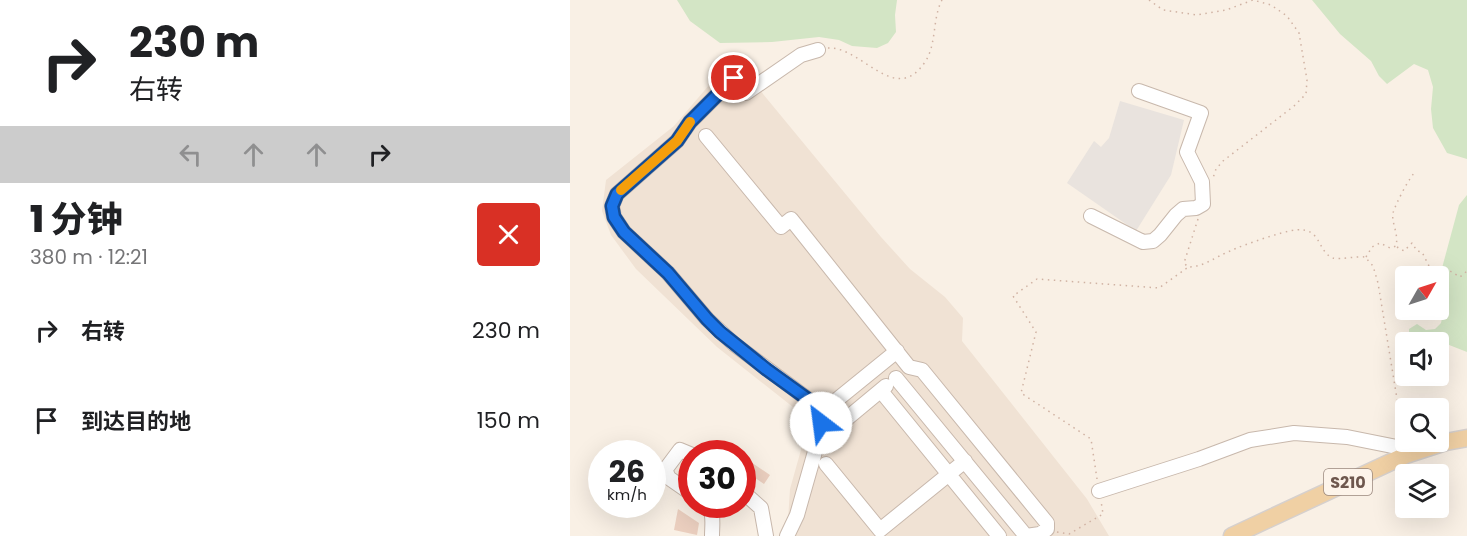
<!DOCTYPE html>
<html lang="zh">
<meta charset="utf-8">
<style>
:root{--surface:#fff;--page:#f6f6f6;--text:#202124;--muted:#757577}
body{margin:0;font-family:Poppins,"Noto Sans SC",sans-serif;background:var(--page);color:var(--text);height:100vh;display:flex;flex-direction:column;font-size:22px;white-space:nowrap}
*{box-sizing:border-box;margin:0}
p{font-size:20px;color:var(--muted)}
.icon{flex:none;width:33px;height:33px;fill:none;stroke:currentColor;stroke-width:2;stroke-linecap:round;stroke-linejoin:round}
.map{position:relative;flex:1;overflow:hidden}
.drawer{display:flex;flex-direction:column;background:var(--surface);width:570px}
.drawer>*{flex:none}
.hud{background:#fff;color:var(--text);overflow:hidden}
.needle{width:39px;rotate:51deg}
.tools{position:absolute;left:825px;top:266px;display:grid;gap:12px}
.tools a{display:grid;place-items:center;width:54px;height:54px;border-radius:6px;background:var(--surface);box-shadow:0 6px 24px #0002;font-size:30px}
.speed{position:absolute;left:18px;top:440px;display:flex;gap:12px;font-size:30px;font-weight:700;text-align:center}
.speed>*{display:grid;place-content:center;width:78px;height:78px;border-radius:50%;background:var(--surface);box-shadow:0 6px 24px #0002;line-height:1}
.speed small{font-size:15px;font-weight:400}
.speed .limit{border:9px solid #d22;background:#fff;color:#111}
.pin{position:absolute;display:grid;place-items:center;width:51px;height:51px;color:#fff;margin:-26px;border:3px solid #fff;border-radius:50%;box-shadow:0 2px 6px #0007}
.me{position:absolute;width:66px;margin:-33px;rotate:330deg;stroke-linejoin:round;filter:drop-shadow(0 0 4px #0008)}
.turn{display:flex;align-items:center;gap:21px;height:126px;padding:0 30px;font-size:27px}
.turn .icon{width:78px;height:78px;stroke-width:2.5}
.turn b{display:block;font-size:42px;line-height:51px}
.lanes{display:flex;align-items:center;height:57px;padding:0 30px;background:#0003;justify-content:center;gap:30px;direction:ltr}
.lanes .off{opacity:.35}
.round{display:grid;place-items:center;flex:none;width:63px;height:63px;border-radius:6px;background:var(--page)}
.summary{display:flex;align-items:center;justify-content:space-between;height:102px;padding:0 30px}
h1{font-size:36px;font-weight:800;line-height:45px}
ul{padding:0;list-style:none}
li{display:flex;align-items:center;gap:18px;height:90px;padding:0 30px}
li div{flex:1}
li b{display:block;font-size:22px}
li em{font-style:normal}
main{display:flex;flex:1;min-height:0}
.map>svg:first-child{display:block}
.residential{fill:#f0e2d4}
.industrial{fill:#e9e3de}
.green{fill:#d3e5c5}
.building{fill:#ebcfbf}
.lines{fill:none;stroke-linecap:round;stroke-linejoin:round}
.minor-casing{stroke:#c8b8ac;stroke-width:16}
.major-casing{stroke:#d6d0cd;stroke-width:19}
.path{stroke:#d0b2a3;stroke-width:1.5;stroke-dasharray:1.5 4.5;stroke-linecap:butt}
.minor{stroke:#fff;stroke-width:14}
.major{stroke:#f0d0a4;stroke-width:16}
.route-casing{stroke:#114b97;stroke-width:15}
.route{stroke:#1a73e8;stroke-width:10}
.slow{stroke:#f59e0b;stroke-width:10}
.labels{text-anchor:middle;stroke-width:4.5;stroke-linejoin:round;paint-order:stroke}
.shield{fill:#fdf4ea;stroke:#99867c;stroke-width:1.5}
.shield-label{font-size:16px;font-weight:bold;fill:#6e574d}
</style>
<main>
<section class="drawer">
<div class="hud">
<div class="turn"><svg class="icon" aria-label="right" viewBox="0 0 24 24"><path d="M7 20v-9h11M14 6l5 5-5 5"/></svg><div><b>230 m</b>右转</div></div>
<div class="lanes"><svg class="icon off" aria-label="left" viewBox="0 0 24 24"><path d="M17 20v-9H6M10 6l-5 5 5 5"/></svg><svg class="icon off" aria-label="ahead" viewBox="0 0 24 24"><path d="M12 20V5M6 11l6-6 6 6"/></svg><svg class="icon off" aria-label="ahead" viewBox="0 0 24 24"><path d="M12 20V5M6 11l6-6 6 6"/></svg><svg class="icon" aria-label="right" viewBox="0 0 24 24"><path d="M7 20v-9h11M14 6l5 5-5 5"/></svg></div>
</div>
<div class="summary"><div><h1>1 分钟</h1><p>380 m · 12:21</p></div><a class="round" style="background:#d93025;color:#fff"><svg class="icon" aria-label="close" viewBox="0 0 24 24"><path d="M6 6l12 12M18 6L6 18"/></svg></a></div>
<ul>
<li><svg class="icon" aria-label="right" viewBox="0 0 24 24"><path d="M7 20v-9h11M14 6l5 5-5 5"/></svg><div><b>右转</b></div><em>230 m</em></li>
<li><svg class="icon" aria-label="arrive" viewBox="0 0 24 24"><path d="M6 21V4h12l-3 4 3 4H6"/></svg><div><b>到达目的地</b></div><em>150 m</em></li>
</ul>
</section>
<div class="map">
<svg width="897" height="536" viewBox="0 0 897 536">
<rect width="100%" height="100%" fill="#f9f0e5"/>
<path class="residential" d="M170 66 311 237 340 269 375 297 393 318 392 341 517 499 539 536H217L220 489 236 432 233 415 147 347 66 269 41 235 32 211 36 180 104 126 152 70Z"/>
<path class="industrial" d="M550 101 614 120 601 175 566 231 497 183 524 141 531 147 539 138Z"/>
<path class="green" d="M107 0H327L325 15 326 32 318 43 307 48 282 46 269 40 249 37 202 42 150 43 120 21Z
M742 0H897V159L877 153 863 128 861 109 863 87 858 70 844 64 817 84 809 76 801 61 770 34Z
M897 195V352L869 341 839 342V329L847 324 856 330 865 329 871 323 875 304 871 284 872 268 889 205Z"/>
<path class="building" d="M172 456 200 475 194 484 172 469Z
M108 509 129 523 127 535 104 530Z"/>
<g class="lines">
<defs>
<path id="minor" d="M136 136 211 227 221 219 339 367 352 370 477 523V529L470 534 456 536 326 378
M521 216 573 242 583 241 590 235 606 215 613 209 626 208 633 204 632 182 617 152 631 113 569 91
M311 391 429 536
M248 411 258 407 327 351
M250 431 263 430 316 386
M122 455 110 450 95 470 99 478 122 494
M256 464 310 530 395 461
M172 491 191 508 196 536
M529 491 629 459 680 440 724 433 777 437 827 447
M135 504C145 511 142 524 142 536
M217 536 227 515 250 434C251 422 250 414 243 403L164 344 137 319 98 273 54 232 44 217 42 206 47 194 107 141 120 122 164 78 176 93 231 55 248 50"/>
<path id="major" d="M662 536 836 455 876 442 897 438"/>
</defs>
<use href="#minor" class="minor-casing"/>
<use href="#major" class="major-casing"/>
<path class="path" d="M579 0 593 10 627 15 656 10 683 0 701 5 717 16 729 33 737 80 736 94 724 106 653 161 646 169 643 178
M258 48C292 46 325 107 355 62 367 44 362 19 372 0
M628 219 614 263 618 267C634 267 645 257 660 251 673 245 713 231 726 230 752 227 747 252 763 258 770 260 786 256 795 257L803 266 808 283 830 417 828 435
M827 247 834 251 842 243 847 251 852 252 859 266 875 272 880 271 890 277 897 271
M796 257 802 247 810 243 820 248 826 246C829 234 821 222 823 213 825 205 840 176 846 171
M527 479 521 439 451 393 466 332 443 296 467 279 589 288 617 268
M487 532 499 534 533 514 531 501"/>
<use href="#minor" class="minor"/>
<use href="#major" class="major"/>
</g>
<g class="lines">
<defs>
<path id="route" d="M164 78 120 122 107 141 47 194 42 206 44 217 54 232 98 273 137 319 150 332 196 369 243 403 248 411 251 423"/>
</defs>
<use href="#route" class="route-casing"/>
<use href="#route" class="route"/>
<path class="slow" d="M51 190 107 141 120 122"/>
</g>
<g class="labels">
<rect class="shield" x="754" y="469" width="48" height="26" rx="4.5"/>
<g class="shield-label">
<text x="778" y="488">S210</text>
</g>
</g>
</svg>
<div class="tools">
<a><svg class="needle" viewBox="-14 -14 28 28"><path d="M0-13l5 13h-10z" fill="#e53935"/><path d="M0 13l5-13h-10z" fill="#757577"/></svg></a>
<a><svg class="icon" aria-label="sound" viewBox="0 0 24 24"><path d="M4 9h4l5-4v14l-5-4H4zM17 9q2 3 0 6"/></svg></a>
<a><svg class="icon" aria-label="search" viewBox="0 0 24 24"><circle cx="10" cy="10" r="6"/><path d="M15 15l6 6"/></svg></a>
<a><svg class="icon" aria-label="layers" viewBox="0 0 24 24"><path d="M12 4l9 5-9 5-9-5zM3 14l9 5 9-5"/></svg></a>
</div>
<div class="speed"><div>26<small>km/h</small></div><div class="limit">30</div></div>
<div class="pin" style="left:164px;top:78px;background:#d93025"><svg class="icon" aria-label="arrive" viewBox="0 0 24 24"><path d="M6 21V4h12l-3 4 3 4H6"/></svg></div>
<svg class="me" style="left:251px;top:423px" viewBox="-20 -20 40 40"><circle r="19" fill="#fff"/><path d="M0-13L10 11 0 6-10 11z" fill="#1a73e8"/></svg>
</div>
</main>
